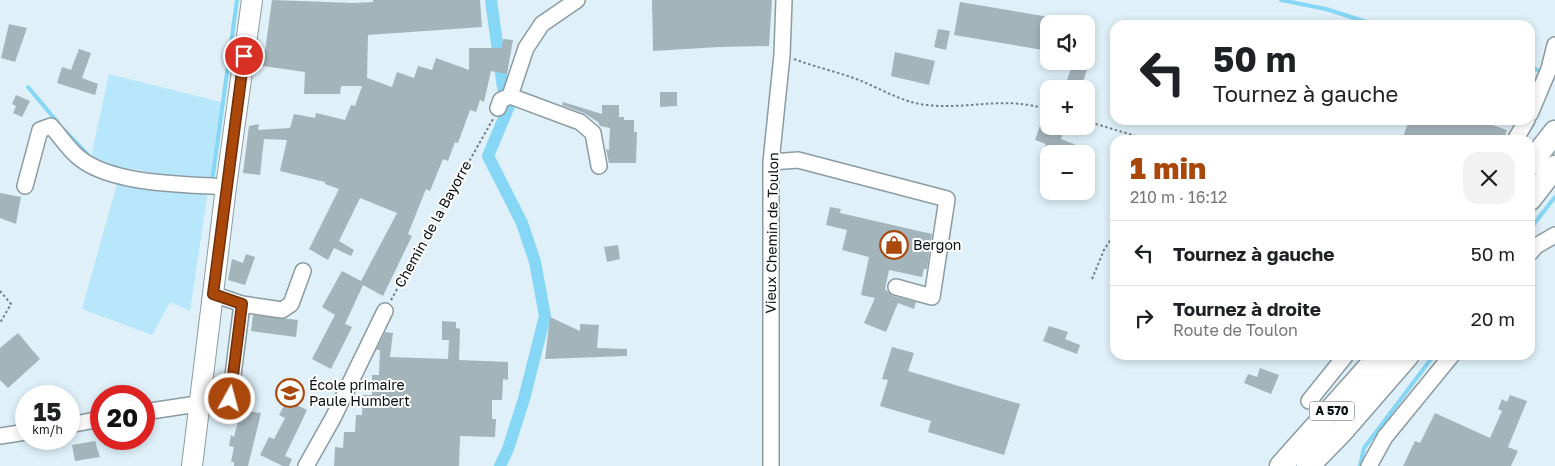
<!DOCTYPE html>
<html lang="fr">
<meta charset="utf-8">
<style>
:root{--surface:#fff;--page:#f2f2f2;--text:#202124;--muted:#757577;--line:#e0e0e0;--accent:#aa480c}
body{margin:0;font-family:"Golos Text",sans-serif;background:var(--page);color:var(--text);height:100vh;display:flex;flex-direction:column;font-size:19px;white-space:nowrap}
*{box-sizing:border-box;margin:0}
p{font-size:16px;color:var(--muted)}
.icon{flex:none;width:28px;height:28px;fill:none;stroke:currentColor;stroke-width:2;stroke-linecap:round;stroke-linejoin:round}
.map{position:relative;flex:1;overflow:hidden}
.side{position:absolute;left:1110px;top:135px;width:425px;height:225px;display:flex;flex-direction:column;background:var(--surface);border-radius:15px;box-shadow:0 2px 8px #0003}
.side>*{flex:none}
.hud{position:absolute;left:1110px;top:20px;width:425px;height:105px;border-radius:15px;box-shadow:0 2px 8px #0003;background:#fff;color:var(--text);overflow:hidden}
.controls{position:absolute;left:1040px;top:15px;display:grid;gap:10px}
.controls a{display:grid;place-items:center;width:55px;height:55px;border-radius:10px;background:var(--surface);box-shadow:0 2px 8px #0003;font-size:25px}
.speed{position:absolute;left:15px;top:385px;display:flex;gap:10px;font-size:25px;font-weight:700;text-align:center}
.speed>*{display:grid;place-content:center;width:65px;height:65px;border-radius:50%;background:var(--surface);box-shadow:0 2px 8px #0003;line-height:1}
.speed small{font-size:12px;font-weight:400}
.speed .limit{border:8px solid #d22;background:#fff;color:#111}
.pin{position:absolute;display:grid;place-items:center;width:42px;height:42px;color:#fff;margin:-21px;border:2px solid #fff;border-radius:50%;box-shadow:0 1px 5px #0007}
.me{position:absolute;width:55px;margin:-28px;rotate:7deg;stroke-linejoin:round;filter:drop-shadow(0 0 4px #0008)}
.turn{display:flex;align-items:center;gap:18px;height:105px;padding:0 20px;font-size:22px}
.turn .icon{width:65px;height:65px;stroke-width:2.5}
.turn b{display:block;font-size:35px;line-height:42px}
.round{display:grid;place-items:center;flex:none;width:52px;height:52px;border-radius:15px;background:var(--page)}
.overview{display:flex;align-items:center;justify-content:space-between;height:85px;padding:0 20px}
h1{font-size:30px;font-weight:800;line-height:38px;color:var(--accent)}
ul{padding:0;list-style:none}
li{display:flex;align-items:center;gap:15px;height:65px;padding:0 20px;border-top:1px solid var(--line)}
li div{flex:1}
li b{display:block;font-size:19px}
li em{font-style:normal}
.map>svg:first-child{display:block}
.green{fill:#b8e7fb}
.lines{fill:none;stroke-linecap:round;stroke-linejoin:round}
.stream{stroke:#86d6f5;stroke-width:4}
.canal{stroke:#86d6f5;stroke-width:12}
.building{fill:#a4b4bb}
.minor-casing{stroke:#8b9ba2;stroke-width:18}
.major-casing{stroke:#8b9ba2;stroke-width:22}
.highway-casing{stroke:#8b9ba2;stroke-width:25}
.path{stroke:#747f85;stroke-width:2;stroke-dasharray:2.5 2.5;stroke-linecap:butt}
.minor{stroke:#fff;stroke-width:15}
.major{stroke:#fff;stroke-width:20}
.highway{stroke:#fff;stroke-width:22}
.route-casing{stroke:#6e2f08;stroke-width:12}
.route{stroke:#aa480c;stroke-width:9}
.labels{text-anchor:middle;stroke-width:4;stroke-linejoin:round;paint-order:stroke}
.shield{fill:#fff;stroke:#515557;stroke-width:1}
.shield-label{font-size:12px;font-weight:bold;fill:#070c0f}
.street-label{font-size:14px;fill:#070c0f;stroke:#fff}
.poi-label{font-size:14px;fill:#070c0f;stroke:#fff;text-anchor:start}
</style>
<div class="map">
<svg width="1555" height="466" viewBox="0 0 1555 466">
<rect width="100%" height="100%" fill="#dff0f8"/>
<path class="green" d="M109 74 221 102 213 179H162L141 170 116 167 91 157Z
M118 180 208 191 190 311 170 302 152 335 82 309Z"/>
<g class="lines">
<path class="stream" d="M1281 0 1326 9 1376 25
M1530 67 1540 71
M28 87 59 124
M63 129 88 155
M212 182 237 0
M1530 229 1555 197
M1360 466 1364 448 1434 355"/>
<path class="canal" d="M491 0 503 88 509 106 488 156 522 223 535 262 545 316 524 399 508 449 500 466"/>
</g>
<path class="building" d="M272 0 353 3 373 2V0H480L482 27 368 35 367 78 392 87 397 72 414 78 418 66 432 70 436 58 469 70V48H502L503 39 513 40 507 74 491 71 484 102 480 100 476 112 470 110 458 143 455 142 448 161 443 159 430 191 426 189 408 234 412 236 383 296 363 285 345 324 352 327 331 369 312 359 335 315 322 307 342 271 361 281 397 213 360 198 339 241 354 250 351 256 334 248 328 260 309 249 339 189 325 184V182L280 171 287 140 264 139 260 175 243 173 249 126 259 124 258 130 290 128 294 114 315 118 316 113 345 120 351 105 355 106 362 86H341L340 94H304L305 72 263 66Z
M652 0H772L769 46 719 47 653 51Z
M960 2 1049 17V51L954 35Z
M9 24 27 28 15 62 1 58Z
M938 29 950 31 946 50 934 47Z
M79 49 91 53 82 78 98 84 95 95 57 83 62 67 71 70Z
M895 52 935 61 929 85 891 76Z
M1052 61H1090L1081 87 1066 83 1071 69Z
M660 92H677V106L660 107Z
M16 95 30 101 22 117 13 113 16 106 12 104Z
M563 102 602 114V105H619V117H624V120H634V132H637L636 163H609L606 149 609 150 610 128 600 126 598 122 584 113 562 105Z
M1047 105 1049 126H1065L1061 139 1076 145 1073 154H1053L1043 150 1046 144 1035 140Z
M1409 120H1478L1507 130 1503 140H1402Z
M0 193 21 197 16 224 0 218Z
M830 207 841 209 840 213 932 234 927 269H924L922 277 889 270 885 289 893 296 916 302 914 309 898 303 886 332 864 323 875 298 861 295 869 257 842 250 847 230 826 225Z
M618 245 620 259 607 262 604 247Z
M246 254 255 257 245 285 228 280 232 259 243 263Z
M253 315 298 320 296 337 251 331Z
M550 317 580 331V324L599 325 597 348 627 349V356L545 359Z
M442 321 456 322V328L460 329 459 360 508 362V380L503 379 502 400H492V419H496L495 437 460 436 459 466H334L335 447 343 448 344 432H355L356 415H362L363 395H372V375H379L380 350H376L385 332 393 333 390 357 448 359 449 340H442Z
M1049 326 1068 332 1065 339 1080 345 1077 354 1043 341Z
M18 333 40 359 8 388 0 380V348Z
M892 347 914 353 908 371 1020 404 1004 455 928 432 931 421 880 406 888 380 882 379Z
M1260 368 1279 375 1271 394 1244 383 1248 374 1257 377Z
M1510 395 1527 401 1508 447 1518 451 1511 466H1403L1415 441 1420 443 1435 413 1490 438 1502 411 1498 409 1502 399 1507 402Z
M287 400 307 410 285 456 292 459 289 466H283L260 455 269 437 274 439 285 418 279 415Z
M241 410 261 413 248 466H234V462H231L234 447 229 446 231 435 234 437Z
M95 441 100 457 75 461 72 445Z"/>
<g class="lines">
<defs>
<path id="minor" d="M510 96 580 122 593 133 599 166
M498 108 501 100 510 96 526 48 542 24 577 0
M1530 114 1549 69 1555 45
M1515 140 1527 120
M771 162 798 160 947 199 932 297 896 287
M25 186 40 130 51 126C60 136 67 147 77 156 109 185 184 184 226 187
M1530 253 1536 246 1555 235
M213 294 242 304 282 310 291 304 303 271
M1309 401 1346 355
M144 412 230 399 242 304
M69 425 101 419
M0 436 26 432
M306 466 333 418 385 311
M771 466V162L782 55 784 0
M1369 466 1385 437 1452 355"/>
<path id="major" d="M192 466 226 187 252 0"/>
<path id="highway" d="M1530 164 1555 132
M1530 199 1555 167
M1281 466 1380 355
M1308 466 1342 431 1408 355"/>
</defs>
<use href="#minor" class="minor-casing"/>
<use href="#major" class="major-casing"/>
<use href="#highway" class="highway-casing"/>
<path class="path" d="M794 59C815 67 838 72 859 80 881 89 904 103 927 105 970 110 1005 95 1049 110
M1086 121 1149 140
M1092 279 1104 250 1115 233
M0 291 11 304 0 323
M391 300 493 119"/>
<use href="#minor" class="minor"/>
<use href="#major" class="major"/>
<use href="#highway" class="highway"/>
</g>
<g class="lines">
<defs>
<path id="route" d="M230 399 242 304 213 294 244 56"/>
</defs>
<use href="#route" class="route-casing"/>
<use href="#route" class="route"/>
</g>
<defs>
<symbol id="shop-ring" viewBox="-11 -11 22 22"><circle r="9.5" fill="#fff" stroke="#aa480c" stroke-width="1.5"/><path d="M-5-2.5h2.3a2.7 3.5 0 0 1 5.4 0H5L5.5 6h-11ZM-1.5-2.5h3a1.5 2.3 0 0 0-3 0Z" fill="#aa480c"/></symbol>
<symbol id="school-ring" viewBox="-11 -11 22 22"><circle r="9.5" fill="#fff" stroke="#aa480c" stroke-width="1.5"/><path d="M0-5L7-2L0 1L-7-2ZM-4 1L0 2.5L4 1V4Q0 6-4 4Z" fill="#aa480c"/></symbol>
</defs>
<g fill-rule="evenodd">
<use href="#shop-ring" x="878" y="229" width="32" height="32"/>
<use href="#school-ring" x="274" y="377" width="32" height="32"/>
</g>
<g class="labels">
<rect class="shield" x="1309.5" y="401.5" width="45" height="19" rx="4"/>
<g class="shield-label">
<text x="1332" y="415">A 570</text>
</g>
<g class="street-label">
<text transform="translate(433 224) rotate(-61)" y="5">Chemin de la Bayorre</text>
<text transform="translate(772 233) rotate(-89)" y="5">Vieux Chemin de Toulon</text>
</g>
<g class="poi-label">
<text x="913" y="250">Bergon</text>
<text x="309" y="390">École primaire<tspan x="309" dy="16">Paule Humbert</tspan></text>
</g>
</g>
</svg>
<div class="controls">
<a><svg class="icon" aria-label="sound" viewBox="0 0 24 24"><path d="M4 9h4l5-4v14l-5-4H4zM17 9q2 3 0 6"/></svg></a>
<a>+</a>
<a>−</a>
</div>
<div class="speed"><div>15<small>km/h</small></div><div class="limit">20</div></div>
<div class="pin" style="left:244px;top:56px;background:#d93025"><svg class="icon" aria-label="arrive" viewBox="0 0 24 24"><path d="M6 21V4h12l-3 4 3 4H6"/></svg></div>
<svg class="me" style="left:230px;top:399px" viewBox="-20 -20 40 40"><circle r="17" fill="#aa480c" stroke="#fff" stroke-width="3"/><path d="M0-11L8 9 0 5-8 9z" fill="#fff"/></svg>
<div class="hud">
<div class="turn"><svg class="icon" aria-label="left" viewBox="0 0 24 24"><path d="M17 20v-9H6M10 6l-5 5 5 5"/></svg><div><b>50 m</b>Tournez à gauche</div></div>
</div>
<section class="side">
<div class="overview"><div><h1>1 min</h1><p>210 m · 16:12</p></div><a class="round"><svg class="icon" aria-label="close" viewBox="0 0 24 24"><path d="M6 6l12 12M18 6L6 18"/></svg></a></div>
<ul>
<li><svg class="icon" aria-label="left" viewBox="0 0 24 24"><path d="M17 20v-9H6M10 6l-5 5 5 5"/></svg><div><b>Tournez à gauche</b></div><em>50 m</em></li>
<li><svg class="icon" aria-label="right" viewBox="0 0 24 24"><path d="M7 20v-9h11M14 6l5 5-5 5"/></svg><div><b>Tournez à droite</b><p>Route de Toulon</p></div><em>20 m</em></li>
</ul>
</section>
</div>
